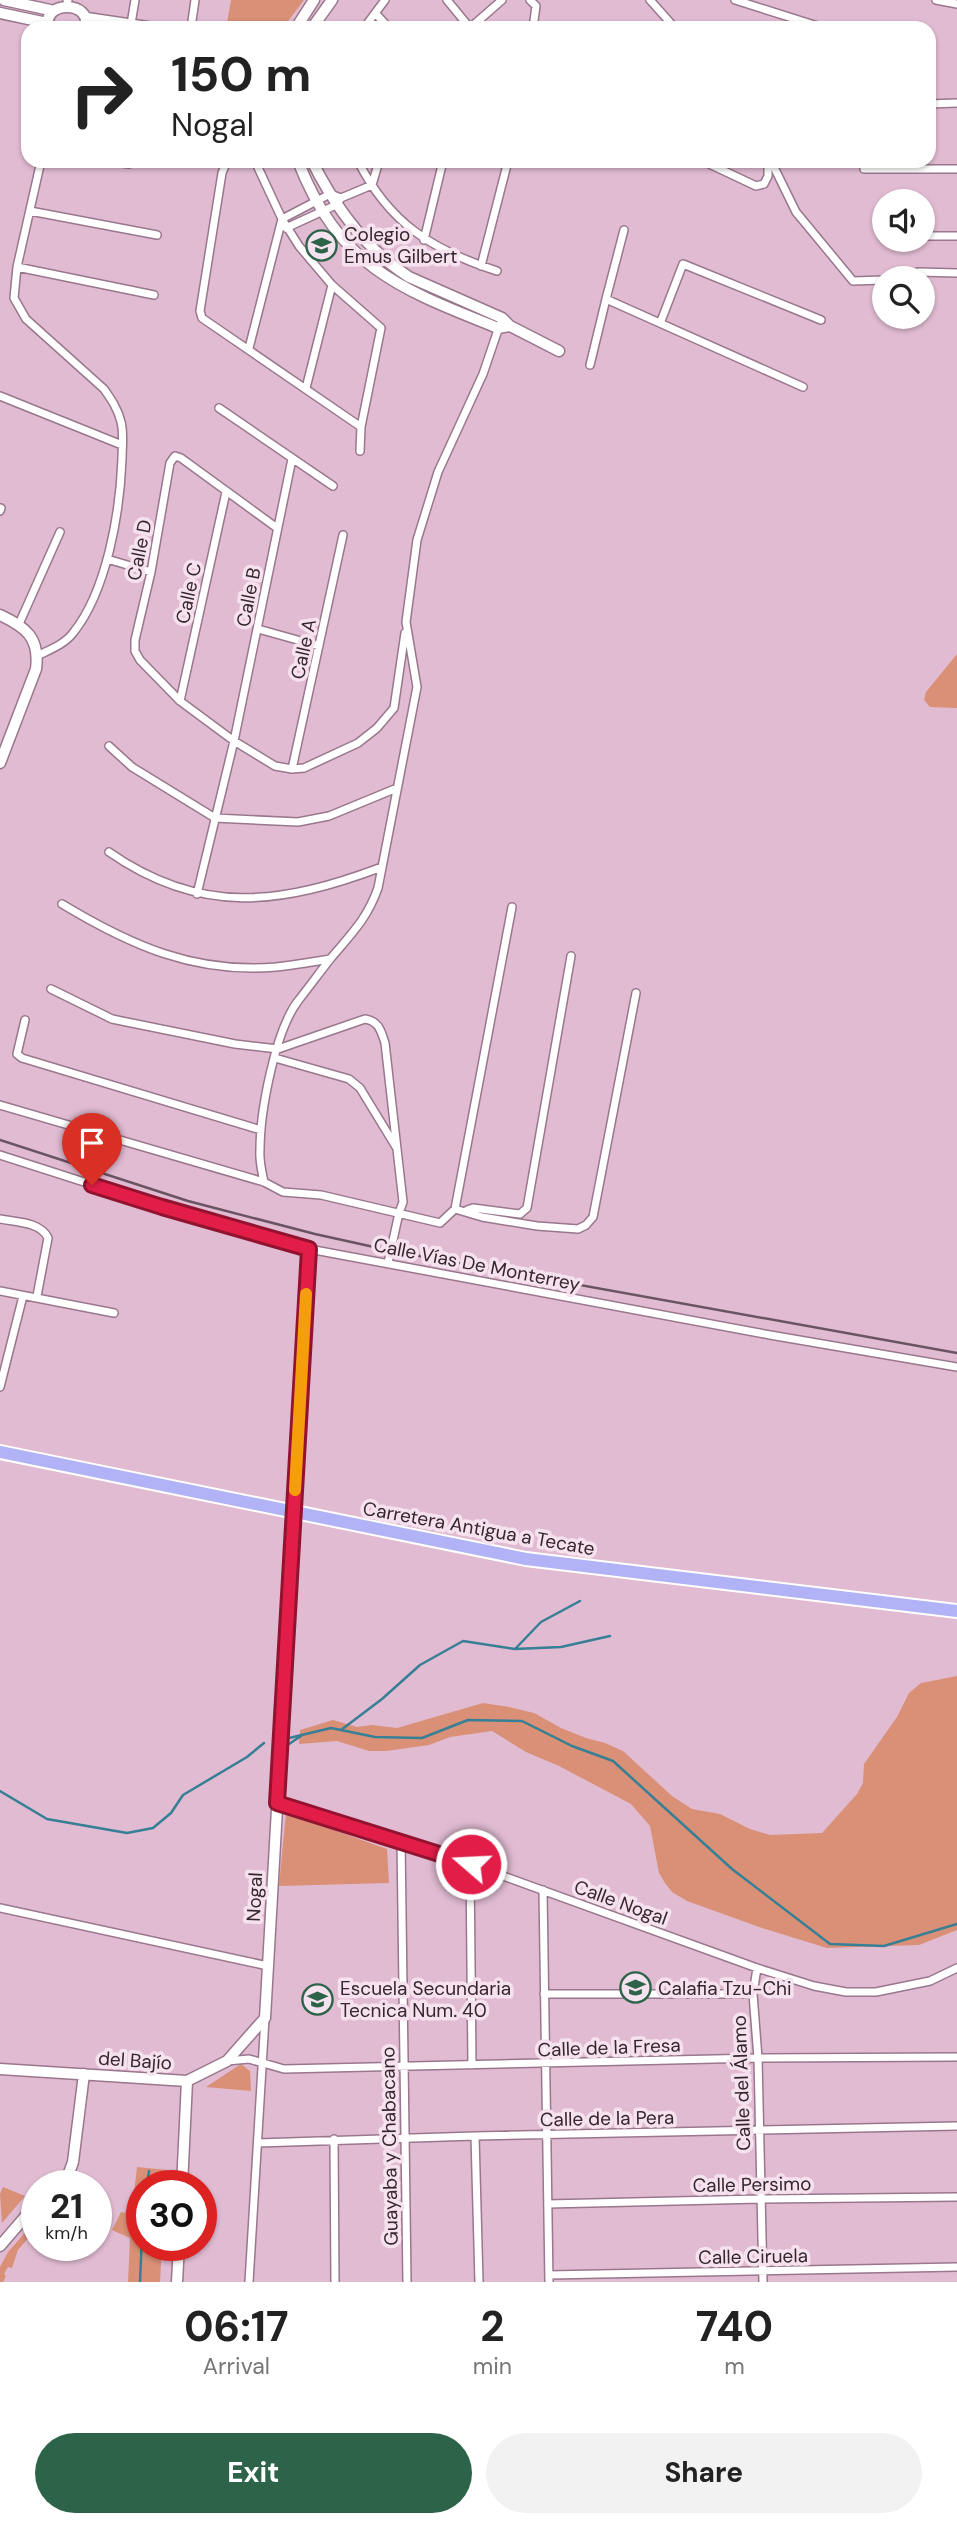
<!DOCTYPE html>
<meta charset="utf-8">
<style>
:root{--surface:#fff;--page:#f2f2f2;--text:#222;--muted:#767676;--accent:#2d6349}
body{margin:0;font-family:"DM Sans",sans-serif;background:var(--page);color:var(--text);height:100vh;display:flex;flex-direction:column;font-size:26px;white-space:nowrap}
*{box-sizing:border-box;margin:0}
p{font-size:23px;color:var(--muted)}
.icon{flex:none;width:38px;height:38px;fill:none;stroke:currentColor;stroke-width:2;stroke-linecap:round;stroke-linejoin:round}
.map{position:relative;height:2282px;overflow:hidden}
.drawer{display:flex;flex-direction:column;background:var(--surface);flex:1}
.drawer>*{flex:none}
.guide{position:absolute;left:21px;top:21px;width:915px;height:147px;border-radius:21px;box-shadow:0 2px 5px #0004;background:#fff;color:var(--text);overflow:hidden}
.fabs{position:absolute;left:872px;top:189px;display:grid;gap:14px}
.fabs a{display:grid;place-items:center;width:63px;height:63px;border-radius:50%;background:var(--surface);box-shadow:0 2px 5px #0004;font-size:35px}
.speed{position:absolute;left:21px;top:2170px;display:flex;gap:14px;font-size:35px;font-weight:700;text-align:center}
.speed>*{display:grid;place-content:center;width:91px;height:91px;border-radius:50%;background:var(--surface);box-shadow:0 2px 5px #0004;line-height:1}
.speed small{font-size:18px;font-weight:400}
.speed .limit{border:10px solid #d22;background:#fff;color:#111}
.pin{position:absolute;display:grid;place-items:center;width:60px;height:60px;color:#fff;margin:-72px -30px;border-radius:50% 50% 50% 0;rotate:-45deg;box-shadow:0 0 7px #0007}
.pin .icon{rotate:45deg}
.me{position:absolute;width:77px;margin:-38px;rotate:289deg;stroke-linejoin:round;filter:drop-shadow(0 0 5px #0008)}
.turn{display:flex;align-items:center;gap:24px;height:147px;padding:0 35px;font-size:32px}
.turn .icon{width:91px;height:91px;stroke-width:2.5}
.turn b{display:block;font-size:49px;line-height:60px}
.eta{display:flex;justify-content:space-evenly;align-items:center;height:119px;text-align:center}
.eta b{font-size:42px;font-weight:700;line-height:49px}
.button{display:flex;gap:14px;margin-top:auto;padding:14px 35px}
.button a{flex:1;height:80px;border-radius:42px;background:var(--accent);color:#fff;font-size:28px;font-weight:700;line-height:80px;text-align:center}
.button a+a{background:var(--page);color:var(--text)}
.map>svg:first-child{display:block}
.green{fill:#d99076}
.lines{fill:none;stroke-linecap:round;stroke-linejoin:round}
.stream{stroke:#367f95;stroke-width:2.5}
.minor-casing{stroke:#99778c;stroke-width:10}
.tertiary-casing{stroke:#99778c;stroke-width:13}
.primary-casing{stroke:#fff;stroke-width:16}
.minor{stroke:#fff;stroke-width:7}
.tertiary{stroke:#fff;stroke-width:10}
.primary{stroke:#b2b2f7;stroke-width:12}
.rail{stroke:#6a5461;stroke-width:2.5}
.route-casing{stroke:#92132f;stroke-width:18}
.route{stroke:#e11d48;stroke-width:12}
.slow{stroke:#f59e0b;stroke-width:12}
.labels{text-anchor:middle;stroke-width:7;stroke-linejoin:round;paint-order:stroke}
.poi-label{font-size:19px;fill:#35262f;stroke:#f6e2ee;text-anchor:start}
.street-label{font-size:19px;fill:#35262f;stroke:#f6e2ee}
</style>
<div class="map">
<svg width="957" height="2282" viewBox="0 0 957 2282">
<rect width="100%" height="100%" fill="#e1bbd2"/>
<path class="green" d="M231 0H304L283 28H226Z
M957 654V708L930 707 924 700 926 692Z
M957 1676V1930L919 1945 827 1948 762 1928 687 1901 672 1892 665 1883 659 1873 650 1826 631 1804 559 1766 526 1752 492 1731 450 1737 429 1745 386 1751H369L337 1741 299 1744 300 1730 333 1720 357 1727 372 1725 397 1728 483 1703 509 1707 534 1713 561 1728 586 1738 605 1743 623 1751 672 1796 692 1809 720 1814 750 1829 770 1835 822 1833 857 1794 863 1783 864 1764 897 1717 909 1693 921 1683Z
M286 1813 387 1849 389 1883 279 1886Z
M241 2064 250 2071 251 2091 206 2087Z
M137 2167 167 2170 166 2186H142V2245H162L160 2282H128L130 2238 112 2230 121 2212 125 2213 134 2193Z
M3 2187 25 2196 2 2223 0 2194Z
M37 2219 36 2229 18 2250 12 2268 8 2267 4 2274 6 2276 3 2282H0V2267L8 2252Z"/>
<g class="lines">
<path class="stream" d="M516 1648 541 1622 580 1601
M341 1730 382 1699 420 1665 463 1641 515 1649 561 1647 610 1636
M285 1739 331 1728 375 1737 422 1738 468 1720 522 1721 572 1746 613 1761 732 1869 830 1944 884 1946 957 1924
M289 1744 301 1736
M0 1791 47 1819 127 1833 153 1828 171 1813 183 1795 247 1757 264 1743
M147 2186 149 2171
M140 2282 142 2236"/>
<defs>
<path id="minor" d="M67 0H68
M447 0 470 28
M530 0 536 6 533 28
M650 0 675 28
M735 0 824 28
M936 0 957 4
M376 14 389 28
M131 24 135 0
M191 28 195 0
M364 28 385 0
M470 28 502 0
M595 28H596
M929 104 957 103
M109 161 129 164
M227 161 222 173 200 311 202 318 361 427
M255 161 282 219 299 246 332 285 381 328 361 427 360 451
M358 161C389 223 432 250 497 271
M703 161 756 186 764 184 768 176V161
M771 161 796 212 853 281 884 280
M864 169H957
M30 211 157 235
M286 228 336 205 341 198 372 185 379 161
M882 236H884
M922 236H957
M424 240 443 161
M481 266 508 161
M17 267 154 295
M890 278 919 272 957 273
M606 299 624 230
M661 321 683 264 821 320
M249 348 282 219 330 194 341 198
M590 365 606 299 803 387
M306 388 332 285
M0 396 122 445
M219 408 333 486
M0 511 1 508
M277 528 181 458 175 456 170 463 151 572 135 640V651L140 660 180 701 234 741 275 766 292 769 304 768 358 743 377 728 394 708 405 633
M107 559 151 572
M19 624 60 532
M258 629 319 646
M37 656C49 650 65 644 73 633 107 591 120 512 122 459 122 447 124 433 121 422 118 409 111 399 104 389L26 319 14 298 17 267 41 161
M180 701 226 492
M109 746 132 767 215 818 298 822 329 816 397 788
M292 769 343 535
M109 852C201 916 281 905 382 867
M197 894 234 741 292 459
M62 904C130 945 194 974 276 967 294 965 312 962 330 959
M51 989 112 1019 235 1044 278 1049 365 1019C379 1021 381 1031 385 1043L403 1202 399 1213 388 1263
M25 1020 17 1054 22 1058 261 1130
M275 1058 349 1079 360 1088 396 1147
M0 1105 264 1182 283 1192 321 1195 440 1223 455 1209 482 1217 537 1226 578 1229 586 1225 593 1217 636 993
M0 1155 162 1207 309 1249 770 1335 957 1367
M264 1182C262 1172 259 1161 260 1150 260 1112 275 1031 298 1001 309 987 320 972 331 958 352 933 367 919 378 888L417 687 406 622 417 540 438 472 483 374 500 324
M455 1209 512 907
M467 1210 473 1208 520 1214 527 1208 571 956
M0 1219C16 1222 41 1222 48 1238L37 1296
M0 1291 114 1313
M0 1387 23 1296
M294 1513 309 1249
M277 1803 470 1864 757 1968 814 1986 846 1992H876L930 1981 957 1968
M401 1840 407 2282
M470 1864 472 2065
M543 1890 549 2282
M0 1908 268 1966
M757 1968 753 1994 758 2058 763 2282
M544 1994H753
M227 2061 249 2059 284 2069 758 2058 957 2057
M475 2136 479 2282
M334 2139 335 2282
M258 2143 475 2136 957 2126
M548 2204 760 2199 957 2197
M549 2275 957 2267
M249 2282 265 2018"/>
<path id="tertiary" d="M4 0 50 10
M0 13 47 23
M87 18 154 28
M49 28C40 0 94 0 85 28
M296 28 314 0
M312 28 332 0
M298 161C339 267 400 289 498 328L510 326
M312 161C335 207 365 249 409 277L502 318 510 326 559 351
M0 615C26 627 40 638 36 669L0 763
M0 2069 187 2081 227 2061 265 2018 294 1513
M55 2186 69 2173 73 2162 84 2074
M182 2186 187 2081
M0 2246 37 2203
M177 2282 179 2245"/>
<path id="primary" d="M0 1452 526 1559 957 1611"/>
</defs>
<use href="#minor" class="minor-casing"/>
<use href="#tertiary" class="tertiary-casing"/>
<use href="#primary" class="primary-casing"/>
<use href="#minor" class="minor"/>
<use href="#tertiary" class="tertiary"/>
<use href="#primary" class="primary"/>
<path class="rail" d="M0 1140 188 1201 315 1234 392 1251 957 1353"/>
</g>
<g class="lines">
<defs>
<path id="route" d="M92 1185 162 1207 309 1249 277 1803 471 1864"/>
</defs>
<use href="#route" class="route-casing"/>
<use href="#route" class="route"/>
<path class="slow" d="M295 1490 306 1294"/>
</g>
<defs>
<symbol id="school-ring" viewBox="-11 -11 22 22"><circle r="9.5" fill="#f6e2ee" stroke="#2d6349" stroke-width="1.5"/><path d="M0-5L7-2L0 1L-7-2ZM-4 1L0 2.5L4 1V4Q0 6-4 4Z" fill="#2d6349"/></symbol>
</defs>
<g fill-rule="evenodd">
<use href="#school-ring" x="304" y="228" width="35" height="35"/>
<use href="#school-ring" x="618" y="1970" width="35" height="35"/>
<use href="#school-ring" x="300" y="1982" width="35" height="35"/>
</g>
<g class="labels">
<g class="poi-label">
<text x="344" y="241">Colegio<tspan x="344" dy="22">Emus Gilbert</tspan></text>
<text x="340" y="1995">Escuela Secundaria<tspan x="340" dy="22">Tecnica Num. 40</tspan></text>
<text x="658" y="1995">Calafia Tzu-Chi</text>
</g>
<g class="street-label">
<text transform="translate(139 550) rotate(-79)" y="7">Calle D</text>
<text transform="translate(188 593) rotate(-78)" y="7">Calle C</text>
<text transform="translate(248 597) rotate(-79)" y="7">Calle B</text>
<text transform="translate(303 649) rotate(-78)" y="7">Calle A</text>
<text transform="translate(477 1264) rotate(11)" y="7">Calle Vías De Monterrey</text>
<text transform="translate(479 1528) rotate(10)" y="7">Carretera Antigua a Tecate</text>
<text transform="translate(254 1897) rotate(-87)" y="7">Nogal</text>
<text transform="translate(621 1902) rotate(20)" y="7">Calle Nogal</text>
<text transform="translate(609 2047) rotate(-2)" y="7">Calle de la Fresa</text>
<text transform="translate(135 2060) rotate(4)" y="7">del Bajío</text>
<text transform="translate(741 2083) rotate(-92)" y="7">Calle del Álamo</text>
<text transform="translate(607 2118) rotate(-1)" y="7">Calle de la Pera</text>
<text transform="translate(389 2146) rotate(-91)" y="7">Guayaba y Chabacano</text>
<text transform="translate(752 2184) rotate(-1)" y="7">Calle Persimo</text>
<text transform="translate(753 2256) rotate(-1)" y="7">Calle Ciruela</text>
</g>
</g>
</svg>
<div class="fabs">
<a><svg class="icon" aria-label="sound" viewBox="0 0 24 24"><path d="M4 9h4l5-4v14l-5-4H4zM17 9q2 3 0 6"/></svg></a>
<a><svg class="icon" aria-label="search" viewBox="0 0 24 24"><circle cx="10" cy="10" r="6"/><path d="M15 15l6 6"/></svg></a>
</div>
<div class="speed"><div>21<small>km/h</small></div><div class="limit">30</div></div>
<div class="pin" style="left:92px;top:1185px;background:#d93025"><svg class="icon" aria-label="arrive" viewBox="0 0 24 24"><path d="M6 21V4h12l-3 4 3 4H6"/></svg></div>
<svg class="me" style="left:471px;top:1864px" viewBox="-20 -20 40 40"><circle r="17" fill="#e11d48" stroke="#fff" stroke-width="3"/><path d="M0-11L8 9 0 5-8 9z" fill="#fff"/></svg>
<div class="guide">
<div class="turn"><svg class="icon" aria-label="right" viewBox="0 0 24 24"><path d="M7 20v-9h11M14 6l5 5-5 5"/></svg><div><b>150 m</b>Nogal</div></div>
</div>
</div>
<section class="drawer">
<div class="eta">
<div><b>06:17</b><p>Arrival</p></div>
<div><b>2</b><p>min</p></div>
<div><b>740</b><p>m</p></div>
</div>
<div class="button"><a>Exit</a><a>Share</a></div>
</section>
